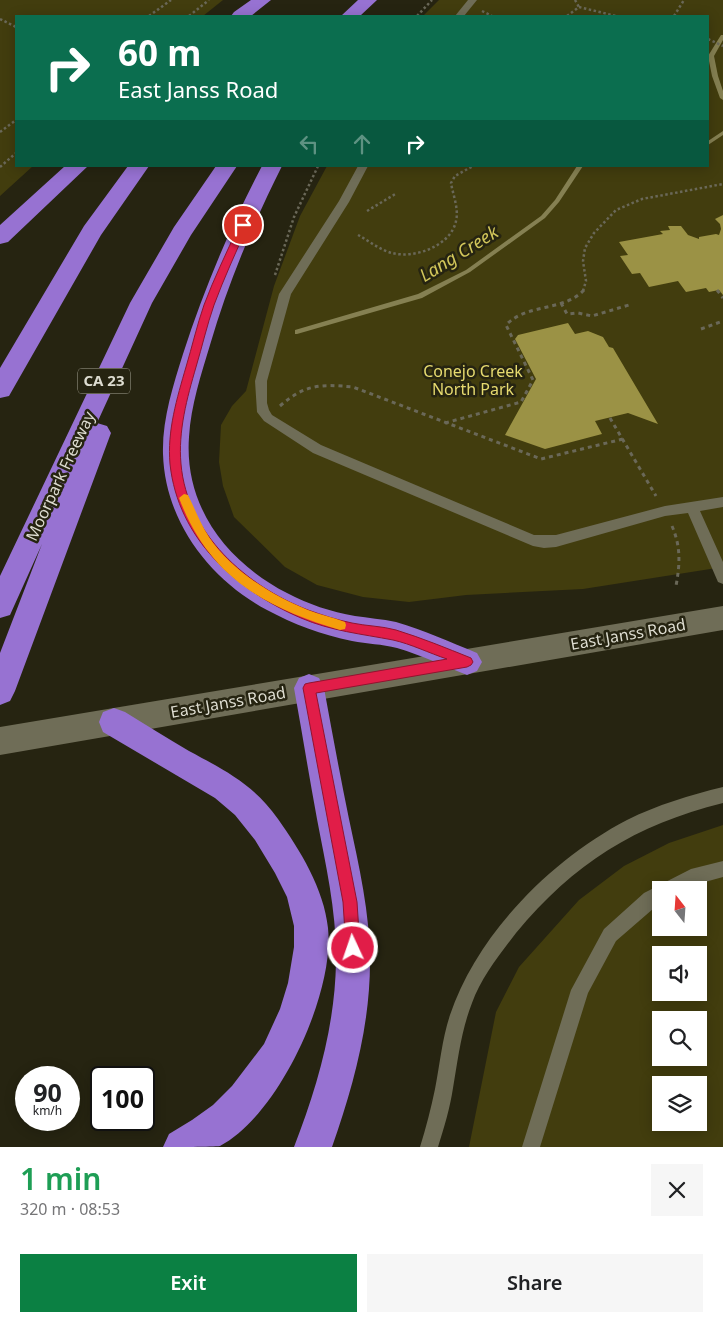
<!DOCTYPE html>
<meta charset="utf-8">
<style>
:root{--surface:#fff;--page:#f6f6f6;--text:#202124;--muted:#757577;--accent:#0b8043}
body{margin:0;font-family:"Noto Sans",sans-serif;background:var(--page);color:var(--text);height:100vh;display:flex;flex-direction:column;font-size:19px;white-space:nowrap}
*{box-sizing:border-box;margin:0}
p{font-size:16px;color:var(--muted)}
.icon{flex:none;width:28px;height:28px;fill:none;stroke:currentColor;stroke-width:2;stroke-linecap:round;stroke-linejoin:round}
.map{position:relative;height:1147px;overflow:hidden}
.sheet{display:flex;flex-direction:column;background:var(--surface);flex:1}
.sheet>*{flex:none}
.hud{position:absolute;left:15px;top:15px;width:694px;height:152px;border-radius:0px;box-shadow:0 2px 12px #0003;background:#0b6e4f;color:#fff;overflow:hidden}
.needle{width:32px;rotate:343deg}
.buttons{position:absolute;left:652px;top:881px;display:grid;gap:10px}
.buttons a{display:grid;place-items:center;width:55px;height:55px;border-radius:0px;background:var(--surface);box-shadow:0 2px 12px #0003;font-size:25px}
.speed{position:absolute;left:15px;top:1066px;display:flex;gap:10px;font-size:25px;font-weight:700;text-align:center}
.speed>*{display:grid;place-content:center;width:65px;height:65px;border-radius:50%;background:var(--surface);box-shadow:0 2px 12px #0003;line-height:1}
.speed small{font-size:12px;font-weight:400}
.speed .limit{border:2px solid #111;border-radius:8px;background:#fff;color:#111}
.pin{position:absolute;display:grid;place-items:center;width:42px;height:42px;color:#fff;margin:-21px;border:2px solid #fff;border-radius:50%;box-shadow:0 1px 5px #0007}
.me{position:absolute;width:55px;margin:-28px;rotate:357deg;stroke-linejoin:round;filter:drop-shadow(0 0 4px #0008)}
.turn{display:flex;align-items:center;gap:18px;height:105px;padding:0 20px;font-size:22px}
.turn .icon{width:65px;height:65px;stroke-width:2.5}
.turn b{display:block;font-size:35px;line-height:42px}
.lanes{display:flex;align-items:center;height:48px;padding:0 20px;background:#0003;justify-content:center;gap:25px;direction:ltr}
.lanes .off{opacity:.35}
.round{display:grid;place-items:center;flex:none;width:52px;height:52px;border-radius:0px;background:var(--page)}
.headline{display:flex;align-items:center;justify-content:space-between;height:85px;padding:0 20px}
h1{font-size:30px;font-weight:600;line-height:38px;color:#1e9e55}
.cta{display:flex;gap:10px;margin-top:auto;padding:10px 20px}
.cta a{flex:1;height:58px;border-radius:0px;background:var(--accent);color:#fff;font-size:20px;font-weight:600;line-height:58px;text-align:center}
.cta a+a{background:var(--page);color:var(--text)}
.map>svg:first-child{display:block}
.green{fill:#423d0e;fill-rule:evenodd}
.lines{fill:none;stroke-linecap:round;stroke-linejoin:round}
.stream{fill:#858052;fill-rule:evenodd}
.building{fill:#9b9245}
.path-far1{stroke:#6a6858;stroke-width:2.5;stroke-dasharray:2.5 2.5;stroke-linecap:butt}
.path{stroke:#6a6858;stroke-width:3;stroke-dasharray:4 4;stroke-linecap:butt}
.service{fill:#6f6d57;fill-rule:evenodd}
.secondary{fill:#6f6d57;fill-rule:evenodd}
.motorway{fill:#9772d2;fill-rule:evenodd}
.route{fill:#e11d48;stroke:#92132f}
.slow{fill:#f59e0b}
.labels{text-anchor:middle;stroke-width:5;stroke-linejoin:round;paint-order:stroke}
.shield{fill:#262411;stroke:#a6a597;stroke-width:1}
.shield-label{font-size:15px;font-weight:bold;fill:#dddcd0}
.park-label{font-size:16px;fill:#e6da6f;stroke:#262411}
.street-label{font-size:16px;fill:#dddcd0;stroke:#262411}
.water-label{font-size:18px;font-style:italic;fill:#d2c65a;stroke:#262411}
</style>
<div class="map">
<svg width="723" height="1147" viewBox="0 0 723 1147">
<rect width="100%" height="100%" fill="#262411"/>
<path class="green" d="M0 0H223L203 16H16V166H33L0 196Z
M439 0H723V567L583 589 466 595 409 602 363 597 317 585 285 567 234 517 223 486 219 462 221 425 232 406 246 391 274 286 300 216 327 166H708V16H423Z
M723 825V1147H469L496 1012 519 967 579 900 624 866 669 843ZM661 890H699V928H661ZM661 955H699V992H661ZM661 1020H699V1058H661ZM661 1085H699V1122H661Z"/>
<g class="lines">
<path class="stream" d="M721 35H723V40L714 56 718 76 723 91V100L720 98 712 76 708 56Z
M723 131V135L708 145V141Z
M577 166H583L559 202 545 218 470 272 422 298 297 334H295V330L418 294 466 270 541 216 555 200Z"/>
</g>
<path class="building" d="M723 215V295L719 290 709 292 706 288 686 292 678 281 649 287 640 273 632 274 620 256 628 255 619 242 663 234 660 231 670 230 668 226H681L688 235 699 239V237L716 234 719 235 721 229 720 224 715 219Z
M568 323 575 334 588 331 603 337 609 347 613 348 658 424 628 413 595 421 602 434 545 449 505 435 536 379 515 339 518 335Z"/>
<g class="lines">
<path class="path-far1" d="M575 0 579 7
M482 11 492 16
M149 16 171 0
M189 16 209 0
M417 16 432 0
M567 16 579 7 616 16
M674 16 684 0
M0 19 16 27
M708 39 723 46
M0 132 16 120
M0 167 16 153
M367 211 397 193
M358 235C369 241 380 250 392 253 414 259 451 246 456 221 459 209 453 195 451 183L455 176 473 166
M275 275 294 217 318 166
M583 291 586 281 583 261 585 248 594 233 616 210 642 199 723 184"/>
<path class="path" d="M717 290 723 298
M561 303 567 314 578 313 592 316 629 305
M701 329 723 321
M280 406C305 384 321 384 353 387L541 459 623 439
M610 418 656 496
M445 423 521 402 533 380 506 325C527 303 563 312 584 290
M672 526C681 547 680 564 676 586"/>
<path class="service" d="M468 0H477L464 16H455Z
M358 166H368L349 202 291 294 267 381V403L269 410 272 415 321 445 534 535H556L665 506 723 497V507L700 511 723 562V584L718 582 688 513 665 516 556 547 544 548 533 546 313 453 264 421 257 412 255 381 279 294 339 201Z
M723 787V803C635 825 574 863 516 933 499 955 481 978 472 1003 461 1031 458 1060 453 1088 450 1108 444 1128 438 1147H420C426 1128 431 1108 435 1089 440 1064 442 1039 450 1015 477 934 552 859 627 820 657 805 690 795 723 787Z
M723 861V877L694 885 684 890H661V902L616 941 588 993 540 1147H522L571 990 604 929 644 893 691 869Z"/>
<path class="secondary" d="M723 606V630L0 755V727Z"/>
<path class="motorway" d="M251 0H271L251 16H231L234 12Z
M358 0H377L360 16H341Z
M65 166H88L8 242 0 244V225Z
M128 166H149L101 235 9 396 0 398V368L84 226Z
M216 166H237L191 235 152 303 97 423 107 426 111 433 15 691 10 701 0 705V653L42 544 10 615 0 618V576L130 303 174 227Z
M262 166H282C253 224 228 283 210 345 201 375 191 405 189 437 184 507 227 562 287 593 308 604 331 612 355 616 368 618 382 619 396 622 424 630 450 642 477 653L482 662 477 671 467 675C444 666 421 655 397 648 382 644 367 644 352 641 322 635 293 624 267 610 209 579 165 521 163 454 162 420 173 386 183 354 204 289 230 227 262 166Z
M309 674 319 678 324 688C332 732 340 775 349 819 359 866 370 913 370 962 370 1026 353 1087 332 1147H294C317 1088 335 1026 336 962 337 914 326 866 317 819 309 776 302 732 294 688L299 678Z
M114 708 125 712C146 725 167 738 189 751 226 771 253 784 278 819 300 850 324 889 328 928 335 993 279 1115 220 1146 213 1147 174 1147 163 1147L169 1134 192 1120 213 1105 232 1086 264 1044 280 1009 288 983 294 947V926L287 897 275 873 255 840 235 815 215 798 103 732 99 722 103 712Z"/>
</g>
<path class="route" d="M243 222 248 225C236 252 224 278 214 305 207 325 202 347 196 367 187 398 178 431 181 464 187 534 246 586 308 610 322 615 337 620 352 623 366 626 382 626 396 630 422 638 446 648 471 658L473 662 471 665 467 667 316 693 357 902 360 948 358 953 353 955 348 953 346 948 343 902 303 688 305 684 309 683 447 659C429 653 411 644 393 640 362 634 331 631 301 618 236 590 178 539 170 464 167 431 177 398 186 367 192 347 197 325 204 305 214 278 227 252 239 225Z"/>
<path class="slow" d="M184 494 188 495C195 509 200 523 209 537 231 570 271 595 308 610 320 615 333 617 345 622L346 625 345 629 340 630C264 607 209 577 179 498Z"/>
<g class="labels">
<rect class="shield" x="78" y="368.5" width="52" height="25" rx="4"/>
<g class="shield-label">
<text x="104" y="386">CA 23</text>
</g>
<g class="park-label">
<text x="473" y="377">Conejo Creek<tspan x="473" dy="18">North Park</tspan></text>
</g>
<g class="street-label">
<text transform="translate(60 476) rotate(-65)" y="6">Moorpark Freeway</text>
<text transform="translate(628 634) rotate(-10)" y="6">East Janss Road</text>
<text transform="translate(228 702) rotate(-10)" y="6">East Janss Road</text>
</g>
<g class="water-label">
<text transform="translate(459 254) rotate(-32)" y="6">Lang Creek</text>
</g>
</g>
</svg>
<div class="buttons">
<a><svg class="needle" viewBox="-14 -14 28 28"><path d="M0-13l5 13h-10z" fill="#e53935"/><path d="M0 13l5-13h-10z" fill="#757577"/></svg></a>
<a><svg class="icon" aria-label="sound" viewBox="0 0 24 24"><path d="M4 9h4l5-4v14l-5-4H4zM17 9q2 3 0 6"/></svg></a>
<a><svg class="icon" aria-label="search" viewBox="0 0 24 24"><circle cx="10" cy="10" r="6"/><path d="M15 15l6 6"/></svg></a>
<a><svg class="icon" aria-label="layers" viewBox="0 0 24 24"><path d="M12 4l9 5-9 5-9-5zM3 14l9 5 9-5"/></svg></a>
</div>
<div class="speed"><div>90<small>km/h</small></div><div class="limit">100</div></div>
<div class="pin" style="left:243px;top:225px;background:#d93025"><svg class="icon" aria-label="arrive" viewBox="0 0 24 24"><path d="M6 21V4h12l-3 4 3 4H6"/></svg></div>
<svg class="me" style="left:353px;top:948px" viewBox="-20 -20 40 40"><circle r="17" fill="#e11d48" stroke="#fff" stroke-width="3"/><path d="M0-11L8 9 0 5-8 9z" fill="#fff"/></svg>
<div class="hud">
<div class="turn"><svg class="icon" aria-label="right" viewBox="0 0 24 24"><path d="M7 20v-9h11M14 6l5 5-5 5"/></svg><div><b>60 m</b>East Janss Road</div></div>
<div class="lanes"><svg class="icon off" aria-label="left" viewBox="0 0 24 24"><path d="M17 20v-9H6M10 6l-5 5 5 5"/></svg><svg class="icon off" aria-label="ahead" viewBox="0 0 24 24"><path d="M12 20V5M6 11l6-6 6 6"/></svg><svg class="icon" aria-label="right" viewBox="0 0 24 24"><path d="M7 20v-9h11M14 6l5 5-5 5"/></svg></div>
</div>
</div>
<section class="sheet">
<div class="headline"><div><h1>1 min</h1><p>320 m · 08:53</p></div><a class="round"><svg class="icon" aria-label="close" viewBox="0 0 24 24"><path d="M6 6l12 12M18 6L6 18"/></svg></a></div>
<div class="cta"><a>Exit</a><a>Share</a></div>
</section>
